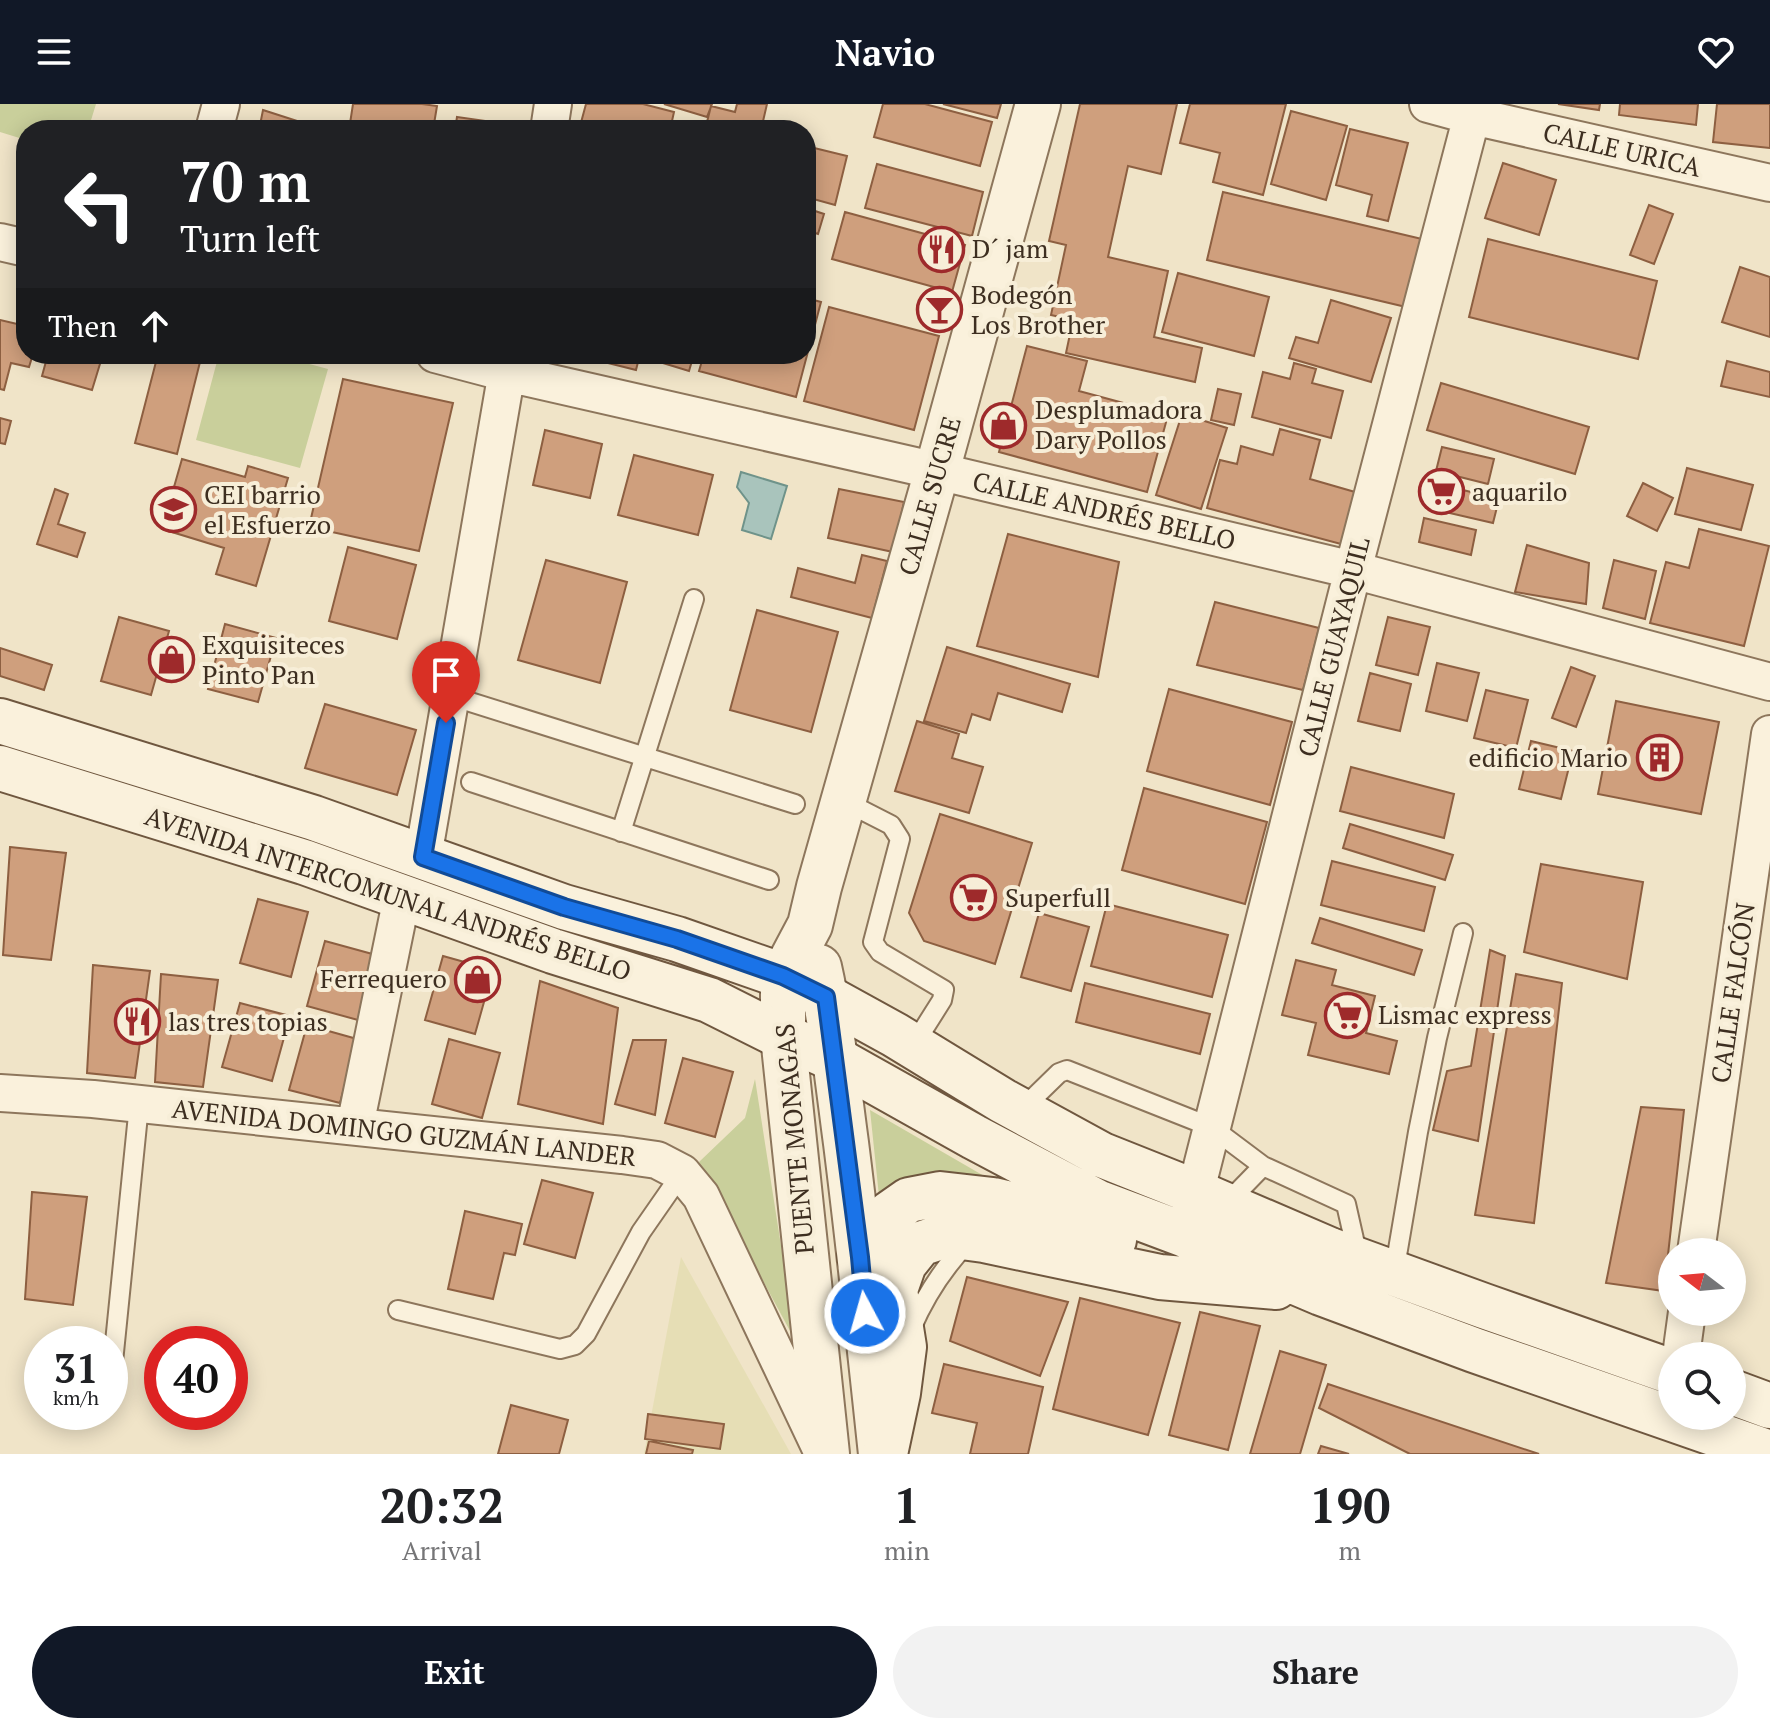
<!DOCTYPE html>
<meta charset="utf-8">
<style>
:root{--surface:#fff;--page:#f2f2f2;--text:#202124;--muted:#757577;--accent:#111827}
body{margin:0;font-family:"PT Serif",serif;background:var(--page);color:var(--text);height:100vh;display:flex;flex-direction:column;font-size:30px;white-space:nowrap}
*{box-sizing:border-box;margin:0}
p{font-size:26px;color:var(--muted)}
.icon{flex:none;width:44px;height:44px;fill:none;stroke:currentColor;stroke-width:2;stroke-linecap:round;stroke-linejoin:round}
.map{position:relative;height:1350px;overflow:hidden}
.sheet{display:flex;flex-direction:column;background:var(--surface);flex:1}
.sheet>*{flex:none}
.guide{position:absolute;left:16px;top:16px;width:800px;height:244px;border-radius:32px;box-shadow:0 4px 20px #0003;background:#202124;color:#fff;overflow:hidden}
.needle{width:52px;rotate:286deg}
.fabs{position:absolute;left:1658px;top:1134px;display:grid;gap:16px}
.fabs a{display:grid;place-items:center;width:88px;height:88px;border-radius:50%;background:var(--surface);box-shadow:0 4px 20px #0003;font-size:40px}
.speed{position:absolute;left:24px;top:1222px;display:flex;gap:16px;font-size:40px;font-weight:700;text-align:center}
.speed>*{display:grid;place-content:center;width:104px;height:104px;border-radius:50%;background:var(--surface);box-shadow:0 4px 20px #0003;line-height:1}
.speed small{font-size:20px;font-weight:400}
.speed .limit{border:12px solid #d22;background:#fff;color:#111}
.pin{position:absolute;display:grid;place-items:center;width:68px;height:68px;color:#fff;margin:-82px -34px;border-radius:50% 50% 50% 0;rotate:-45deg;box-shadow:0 0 8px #0007}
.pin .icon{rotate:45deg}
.me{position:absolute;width:88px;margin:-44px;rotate:354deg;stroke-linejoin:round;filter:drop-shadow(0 0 6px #0008)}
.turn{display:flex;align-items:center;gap:28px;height:168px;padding:0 32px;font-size:36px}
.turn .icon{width:104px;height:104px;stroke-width:2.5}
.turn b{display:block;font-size:56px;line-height:68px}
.then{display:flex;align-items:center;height:76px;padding:0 32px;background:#0003;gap:16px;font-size:30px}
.eta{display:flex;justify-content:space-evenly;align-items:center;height:136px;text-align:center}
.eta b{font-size:48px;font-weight:700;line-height:56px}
.action{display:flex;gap:16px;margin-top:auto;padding:16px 32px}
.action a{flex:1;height:92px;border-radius:48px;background:var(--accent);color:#fff;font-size:32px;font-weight:700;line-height:92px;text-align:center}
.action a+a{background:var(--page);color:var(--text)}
header{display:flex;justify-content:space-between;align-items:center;height:104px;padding:0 32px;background:var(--accent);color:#fff;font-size:36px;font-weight:700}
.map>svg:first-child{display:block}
.farmland{fill:#e6deb5}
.green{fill:#c9cf9b}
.water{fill:#a9c4bc;stroke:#6f938a;stroke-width:2}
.building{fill:#cf9f7d;stroke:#8d5f41;stroke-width:2}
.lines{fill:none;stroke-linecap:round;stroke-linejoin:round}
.service-casing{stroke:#8d765c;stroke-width:22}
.minor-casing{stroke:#8d765c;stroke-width:40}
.tertiary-casing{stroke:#8d765c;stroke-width:48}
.secondary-casing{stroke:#6f573f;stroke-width:48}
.service{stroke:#faf1dc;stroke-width:18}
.minor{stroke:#faf1dc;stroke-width:36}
.tertiary{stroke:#faf1dc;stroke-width:44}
.secondary{stroke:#faf1dc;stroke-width:44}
.route-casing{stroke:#114b97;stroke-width:20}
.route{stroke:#1a73e8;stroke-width:14}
.labels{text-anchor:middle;stroke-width:8;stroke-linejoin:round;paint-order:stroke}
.street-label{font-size:26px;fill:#3d2e20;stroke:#f7eed8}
.poi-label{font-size:26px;fill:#3d2e20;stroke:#f7eed8;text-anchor:start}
</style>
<header><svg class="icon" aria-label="menu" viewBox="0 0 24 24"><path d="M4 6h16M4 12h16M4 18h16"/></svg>Navio<svg class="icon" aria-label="heart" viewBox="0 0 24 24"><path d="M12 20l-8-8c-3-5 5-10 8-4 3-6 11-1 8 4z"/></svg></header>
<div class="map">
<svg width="1770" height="1350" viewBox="0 0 1770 1350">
<rect width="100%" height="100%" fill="#f0e4c8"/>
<path class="farmland" d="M681 1153 791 1350H644Z"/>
<path class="green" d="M0 0H96L88 26H26V36L0 28Z
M219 250H272L328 265 300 364 196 336Z
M755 975 796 1238 699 1058 745 1014Z
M870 1006 991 1076 879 1092Z"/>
<path class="water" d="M741 368 787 382 771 435 742 426 749 399 737 383Z"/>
<path class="building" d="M353 0H422L437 2 433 26H349Z
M586 0H643L674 8 670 26H579Z
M664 0H712L707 13Z
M737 0H767L761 26H705L711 2 735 8Z
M883 0H925L992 18 980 62 874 33Z
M943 0H1001L997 14Z
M1080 0H1177L1161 70 1128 62 1108 153 1168 167 1154 233 1202 244 1195 278 1066 249 1073 216 1051 211 1066 141 1049 137Z
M1190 0H1286L1263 91 1213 78 1220 49 1180 39Z
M1558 0H1600L1599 6Z
M1620 0H1698L1696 21 1619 11Z
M1717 0H1770V44L1713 38Z
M263 6 325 26H259Z
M1291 7 1347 22 1326 96 1271 80Z
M457 13 493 18 492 26H455Z
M1350 25 1408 39 1388 117 1367 112 1372 91 1336 81Z
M806 42 847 52 835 101 806 93Z
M1503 59 1556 76 1539 131 1485 114Z
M877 60 983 88 972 132 865 104Z
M1223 88 1422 135 1406 203 1207 156Z
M1649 101 1673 110 1654 160 1630 151Z
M806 104 824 110 818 130 806 126Z
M845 108 965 141 952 188 832 155Z
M1488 135 1657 177 1638 255 1469 213Z
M1740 163 1770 173V233L1722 218Z
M1178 169 1269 193 1254 252 1162 228Z
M806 194 821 198 796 293 699 267 704 250H806Z
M1331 196 1391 214 1371 278 1289 254 1296 233 1318 239Z
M829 203 939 232 914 326 804 297Z
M0 216 26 222V250H33L29 263 11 259 4 286 0 285Z
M1027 242 1087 257 1079 287 1168 311 1147 388 999 348Z
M48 250H103L92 286 42 272Z
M158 250H202L177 350 135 339Z
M572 250H640L636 266Z
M652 250H694L689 267 650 255Z
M1727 257 1770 268V293L1721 282Z
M1294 259 1316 265 1312 279 1343 287 1331 334 1252 313 1263 268 1290 275Z
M343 275 453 299 419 447 309 423Z
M1441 279 1589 323 1575 370 1427 326Z
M1218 285 1241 290 1234 321 1211 316Z
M1182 310 1227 324 1201 405 1156 391Z
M0 314 11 317 5 340 0 339Z
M1280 325 1320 336 1310 375 1355 388 1341 440 1207 404 1220 356 1237 360 1241 342 1273 351Z
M545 326 602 340 590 394 533 381Z
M1442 343 1494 355 1488 380 1436 367Z
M634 351 713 371 698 431 618 411Z
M182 355 245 373 248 362 288 374 256 482 216 470 224 444 162 425Z
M1687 364 1753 381 1741 426 1675 410Z
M1643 379 1673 394 1657 427 1627 412Z
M1447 382 1499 395 1493 419 1441 407Z
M55 385 68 390 58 420 85 429 77 453 37 440Z
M839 385 904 398 893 448 828 434Z
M1424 414 1476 426 1471 451 1419 438Z
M1699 425 1769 442 1744 542 1650 519 1666 458 1689 464Z
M1008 430 1119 458 1098 573 977 542Z
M1527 441 1589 459 1586 500 1515 488Z
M348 443 416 461 397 535 329 517Z
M862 451 887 457 872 514 791 493 798 464 855 479Z
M546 456 627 478 600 579 518 556Z
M1614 456 1656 467 1645 515 1603 504Z
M1215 498 1319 524 1303 586 1197 561Z
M757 506 838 528 811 628 730 606Z
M119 513 169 527 151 591 101 577Z
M1388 513 1430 523 1418 571 1376 561Z
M225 520 276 534 258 598 208 585Z
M947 543 1070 580 1062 608 998 589 990 616 972 610 966 629 924 617Z
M0 544 52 561 44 586 0 572Z
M1437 559 1479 569 1467 617 1426 607Z
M1571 563 1595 572 1576 623 1552 614Z
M1370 569 1411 580 1400 627 1358 617Z
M1169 585 1292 618 1270 701 1147 667Z
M1486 586 1528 596 1516 644 1474 634Z
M1616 597 1719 618 1701 710 1598 690Z
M325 600 416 626 397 691 305 664Z
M917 617 959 630 952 654 983 663 969 709 895 687Z
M1531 637 1573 647 1561 695 1519 685Z
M1351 663 1454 690 1444 734 1340 707Z
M1144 684 1267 718 1245 800 1122 766Z
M940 710 1032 739 995 860 924 837 909 809Z
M1350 720 1453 751 1445 776 1343 744Z
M10 743 66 749 51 856 3 851Z
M1332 757 1435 783 1424 827 1321 801Z
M1541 760 1643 778 1627 875 1524 848Z
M258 795 308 808 291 873 240 859Z
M1107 800 1228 831 1212 893 1091 862Z
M1039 809 1089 823 1071 887 1021 873Z
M1320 814 1422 846 1414 871 1312 839Z
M325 837 376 851 358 916 307 902Z
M1490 846 1505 852 1478 1037 1433 1026 1447 967 1471 962Z
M443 852 493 866 475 930 425 916Z
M1296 856 1336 866 1332 881 1375 892 1366 929 1397 937 1389 970 1308 951 1316 919 1282 911Z
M93 861 150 867 135 974 87 969Z
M161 870 218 876 203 983 155 978Z
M1516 870 1562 879 1534 1119 1475 1111Z
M540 877 618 904 603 1020 518 1000Z
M1085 879 1210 910 1200 950 1076 918Z
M240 899 290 912 272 977 222 963Z
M307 921 357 935 340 999 289 986Z
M449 935 500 949 482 1014 432 1000Z
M633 936H666L655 1011 615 1000Z
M683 954 733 968 715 1033 665 1019Z
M1641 1003 1684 1006 1664 1187 1606 1179Z
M542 1076 593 1089 575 1154 524 1140Z
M32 1088 87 1093 73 1201 25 1195Z
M465 1107 522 1120 515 1151 504 1149 493 1195 448 1185Z
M967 1173 1068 1198 1040 1272 950 1237Z
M1080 1194 1180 1219 1148 1331 1053 1305Z
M1200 1208 1260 1222 1228 1346 1169 1331Z
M1280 1247 1326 1261 1300 1350H1250Z
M944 1260 1043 1283 1028 1350H970L977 1319 932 1309Z
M1328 1280 1539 1350H1410L1319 1304Z
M511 1301 568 1316 559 1350H498Z
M648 1310 724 1320 720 1345 645 1335Z
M649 1337 693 1346 692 1350H646Z
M1321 1342 1349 1350H1318Z"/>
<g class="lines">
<defs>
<path id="service" d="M451 592 795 700
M471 678 769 776
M844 697 891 721 900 735 873 838 880 848 944 886 942 896 913 942
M621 728 694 495
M1021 1006 1059 969 1067 966 1211 1023 1263 1062 1346 1100 1358 1153
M1226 1100 1263 1062
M1394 1169 1418 1028 1437 934 1463 829
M398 1206 560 1245 575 1241 586 1230 641 1128 682 1069
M911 1225C925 1192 944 1163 969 1137
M111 1278 139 1001"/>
<path id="minor" d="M1428 0 1472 12 1770 79
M214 26 221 0
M549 26 553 0
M0 138 26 144
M435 250 507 269 937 367 1353 466 1770 578
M423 753 510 250
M0 989 93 995 622 1051 657 1056 682 1069 701 1092 821 1345
M355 1022 402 793
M1189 1114 1353 466 1475 0
M1696 1148 1770 630
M1681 1252 1687 1208"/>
<path id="tertiary" d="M819 863C832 921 838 980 846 1039 859 1142 870 1246 881 1350
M827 1350 783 932V872L810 821 819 783 937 367 1038 0"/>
<path id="secondary" d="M0 617 314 714 564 803 677 835 783 872 826 893 895 931 1003 997 1102 1051 1195 1088 1330 1146 1484 1202 1672 1268
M0 664 304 758 553 847 709 896 771 927 835 955 974 1033 1097 1098 1185 1131 1321 1189 1474 1246 1770 1349
M860 1153 889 1110 909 1096 940 1090 993 1096 1019 1102 1085 1133 1114 1136
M1732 1288 1770 1302
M885 1350 898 1289 904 1243 895 1186 904 1160 920 1140 947 1131 984 1136 1160 1173 1276 1183"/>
</defs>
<use href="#service" class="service-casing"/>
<use href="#minor" class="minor-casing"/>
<use href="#tertiary" class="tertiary-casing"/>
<use href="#secondary" class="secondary-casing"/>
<use href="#service" class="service"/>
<use href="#minor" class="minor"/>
<use href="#tertiary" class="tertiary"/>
<use href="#secondary" class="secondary"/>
</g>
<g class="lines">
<defs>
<path id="route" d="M446 619 423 753 564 803 677 835 783 872 826 893 860 1153 865 1209"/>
</defs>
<use href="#route" class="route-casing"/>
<use href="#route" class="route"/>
</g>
<defs>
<symbol id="restaurant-ring" viewBox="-11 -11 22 22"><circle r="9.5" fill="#f7eed8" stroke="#9e2a2b" stroke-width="1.5"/><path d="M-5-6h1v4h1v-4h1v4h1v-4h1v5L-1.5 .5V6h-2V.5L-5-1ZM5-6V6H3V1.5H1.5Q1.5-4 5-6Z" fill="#9e2a2b"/></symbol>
<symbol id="bar-ring" viewBox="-11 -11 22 22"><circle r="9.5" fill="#f7eed8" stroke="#9e2a2b" stroke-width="1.5"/><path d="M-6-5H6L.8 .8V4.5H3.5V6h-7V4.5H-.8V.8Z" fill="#9e2a2b"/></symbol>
<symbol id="shop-ring" viewBox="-11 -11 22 22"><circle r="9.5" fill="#f7eed8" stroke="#9e2a2b" stroke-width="1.5"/><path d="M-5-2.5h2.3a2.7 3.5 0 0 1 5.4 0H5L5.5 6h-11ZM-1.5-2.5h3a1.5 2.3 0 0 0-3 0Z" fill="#9e2a2b"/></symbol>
<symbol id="supermarket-ring" viewBox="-11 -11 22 22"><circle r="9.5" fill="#f7eed8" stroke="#9e2a2b" stroke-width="1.5"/><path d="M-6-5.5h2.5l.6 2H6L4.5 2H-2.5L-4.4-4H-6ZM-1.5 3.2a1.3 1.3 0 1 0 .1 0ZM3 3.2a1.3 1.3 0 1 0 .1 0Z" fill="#9e2a2b"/></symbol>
<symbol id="school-ring" viewBox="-11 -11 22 22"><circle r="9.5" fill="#f7eed8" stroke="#9e2a2b" stroke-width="1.5"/><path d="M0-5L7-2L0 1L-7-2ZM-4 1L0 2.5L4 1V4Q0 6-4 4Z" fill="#9e2a2b"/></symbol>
<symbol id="building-ring" viewBox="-11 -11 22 22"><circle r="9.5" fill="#f7eed8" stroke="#9e2a2b" stroke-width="1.5"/><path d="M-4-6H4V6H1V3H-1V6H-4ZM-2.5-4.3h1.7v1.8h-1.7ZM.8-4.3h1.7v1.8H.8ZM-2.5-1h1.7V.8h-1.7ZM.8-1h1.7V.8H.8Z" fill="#9e2a2b"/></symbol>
</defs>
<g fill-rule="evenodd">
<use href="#restaurant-ring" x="916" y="120" width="51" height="51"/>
<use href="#bar-ring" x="914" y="180" width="51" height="51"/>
<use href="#shop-ring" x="978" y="296" width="51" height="51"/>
<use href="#supermarket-ring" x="1416" y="362" width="51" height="51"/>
<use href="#school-ring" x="148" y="380" width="51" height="51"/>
<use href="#shop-ring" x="146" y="530" width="51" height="51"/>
<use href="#building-ring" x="1634" y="628" width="51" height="51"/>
<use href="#supermarket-ring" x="948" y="768" width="51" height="51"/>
<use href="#shop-ring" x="452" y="850" width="51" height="51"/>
<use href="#supermarket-ring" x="1322" y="886" width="51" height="51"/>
<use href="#restaurant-ring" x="112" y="892" width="51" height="51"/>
</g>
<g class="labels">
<g class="street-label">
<text transform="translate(1622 46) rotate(13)" y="9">CALLE URICA</text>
<text transform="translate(930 392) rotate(-74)" y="9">CALLE SUCRE</text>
<text transform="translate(1104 407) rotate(13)" y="9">CALLE ANDRÉS BELLO</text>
<text transform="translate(1334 543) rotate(-76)" y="9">CALLE GUAYAQUIL</text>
<text transform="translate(388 790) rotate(18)" y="9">AVENIDA INTERCOMUNAL ANDRÉS BELLO</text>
<text transform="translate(1733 889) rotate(-82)" y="9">CALLE FALCÓN</text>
<text transform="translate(404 1029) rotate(6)" y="9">AVENIDA DOMINGO GUZMÁN LANDER</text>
<text transform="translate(795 1035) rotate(-95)" y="9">PUENTE MONAGAS</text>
</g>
<g class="poi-label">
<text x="972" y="154">D´ jam</text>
<text x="971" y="200">Bodegón<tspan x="971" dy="30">Los Brother</tspan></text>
<text x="1035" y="315">Desplumadora<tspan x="1035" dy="30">Dary Pollos</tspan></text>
<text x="1472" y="397">aquarilo</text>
<text x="204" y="400">CEI barrio<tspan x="204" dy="30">el Esfuerzo</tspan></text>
<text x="202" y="550">Exquisiteces<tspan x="202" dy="30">Pinto Pan</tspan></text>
<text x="1628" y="663" text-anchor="end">edificio Mario</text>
<text x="1005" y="803">Superfull</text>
<text x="447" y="884" text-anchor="end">Ferrequero</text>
<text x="1378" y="920">Lismac express</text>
<text x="168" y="927">las tres topias</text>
</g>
</g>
</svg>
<div class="fabs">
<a><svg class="needle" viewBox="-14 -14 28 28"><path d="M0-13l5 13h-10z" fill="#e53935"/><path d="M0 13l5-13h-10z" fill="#757577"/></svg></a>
<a><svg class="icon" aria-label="search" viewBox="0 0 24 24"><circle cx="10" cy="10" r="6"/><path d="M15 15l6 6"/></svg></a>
</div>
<div class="speed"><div>31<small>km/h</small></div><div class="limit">40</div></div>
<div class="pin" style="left:446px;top:619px;background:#d93025"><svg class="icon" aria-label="arrive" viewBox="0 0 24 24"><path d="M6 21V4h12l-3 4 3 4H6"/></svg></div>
<svg class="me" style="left:865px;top:1209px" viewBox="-20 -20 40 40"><circle r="17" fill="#1a73e8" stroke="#fff" stroke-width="3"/><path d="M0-11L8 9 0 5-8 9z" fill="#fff"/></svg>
<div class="guide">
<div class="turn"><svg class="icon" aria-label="left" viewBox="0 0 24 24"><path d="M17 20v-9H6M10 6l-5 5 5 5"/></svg><div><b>70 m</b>Turn left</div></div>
<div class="then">Then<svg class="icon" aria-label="ahead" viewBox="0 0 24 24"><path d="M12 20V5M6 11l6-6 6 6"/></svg></div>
</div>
</div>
<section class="sheet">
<div class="eta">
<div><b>20:32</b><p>Arrival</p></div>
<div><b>1</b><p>min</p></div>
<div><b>190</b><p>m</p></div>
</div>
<div class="action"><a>Exit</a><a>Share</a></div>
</section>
